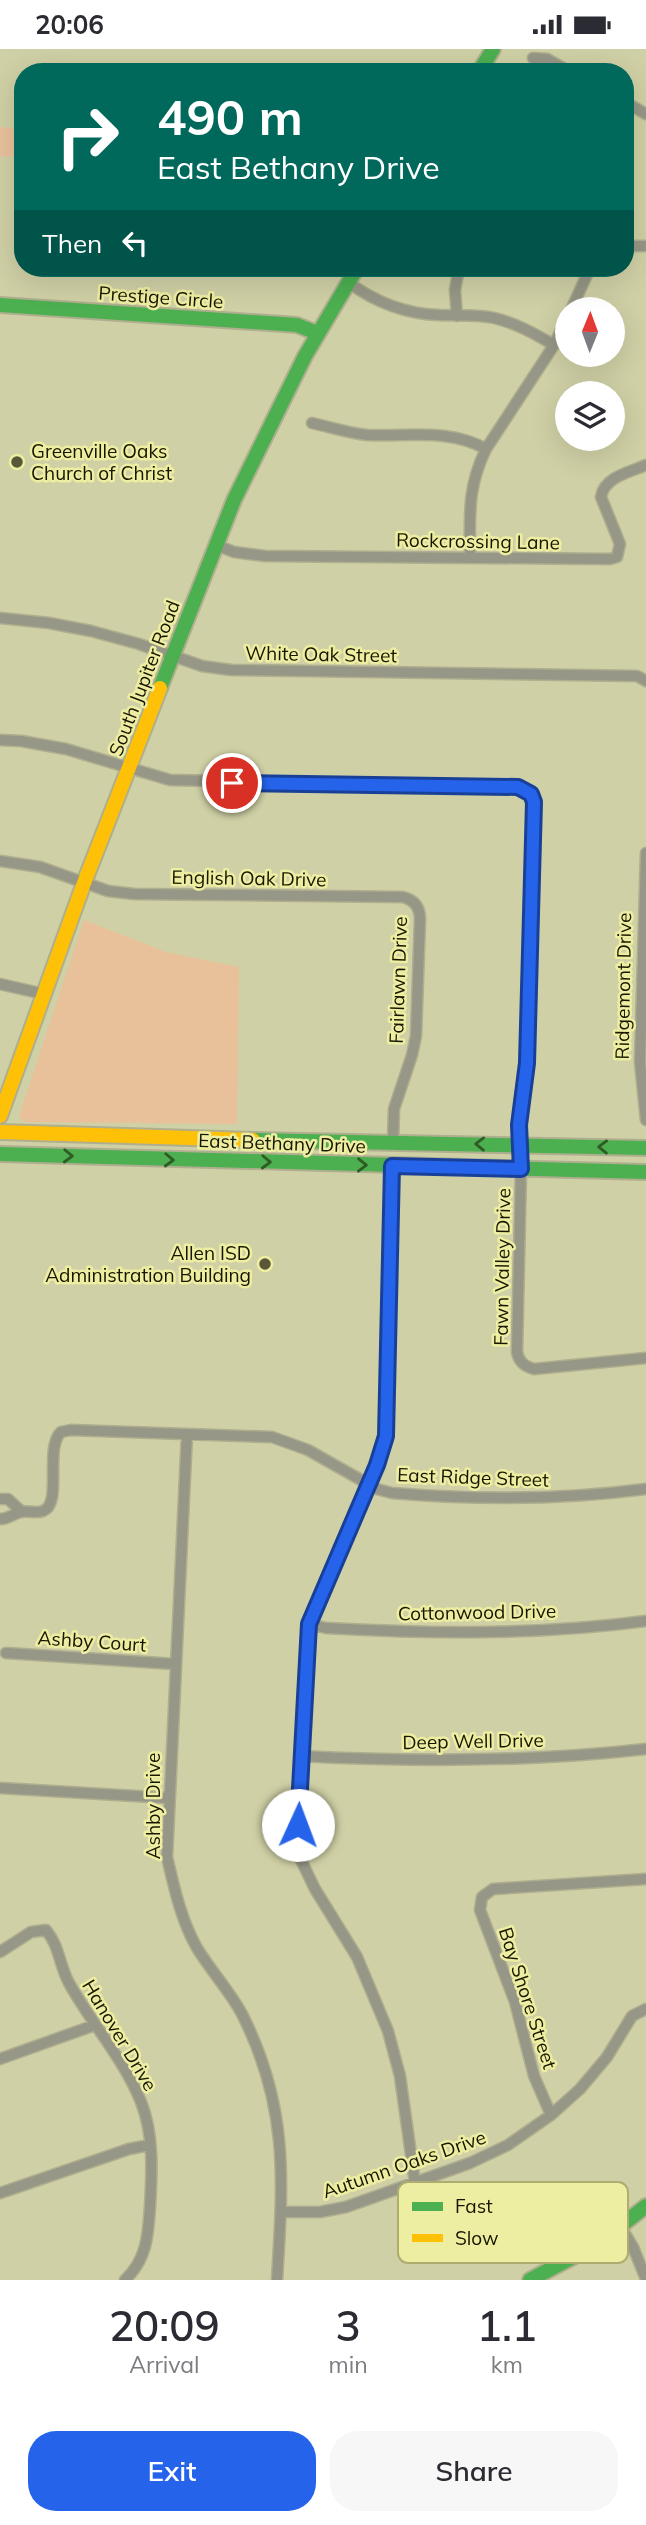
<!DOCTYPE html>
<style>
:root{--surface:#fff;--page:#f7f7f7;--text:#2b2b33;--muted:#7c7c81;--accent:#2563eb}
body{margin:0;font-family:Mulish,sans-serif;background:var(--page);color:var(--text);height:100vh;display:flex;flex-direction:column;font-size:26px;white-space:nowrap}
*{box-sizing:border-box;margin:0}
p{font-size:23px;color:var(--muted)}
.icon{flex:none;width:38px;height:38px;fill:none;stroke:currentColor;stroke-width:2;stroke-linecap:round;stroke-linejoin:round}
.map{position:relative;height:2231px;overflow:hidden}
.panel{display:flex;flex-direction:column;background:var(--surface);flex:1}
.panel>*{flex:none}
.guide{position:absolute;left:14px;top:14px;width:620px;height:214px;border-radius:28px;box-shadow:0 7px 28px #0002;background:#00695c;color:#fff;overflow:hidden}
.needle{width:46px;rotate:1deg}
.fabs{position:absolute;left:555px;top:248px;display:grid;gap:14px}
.fabs a{display:grid;place-items:center;width:70px;height:70px;border-radius:50%;background:var(--surface);box-shadow:0 7px 28px #0002;font-size:35px}
.pin{position:absolute;display:grid;place-items:center;width:60px;height:60px;color:#fff;margin:-30px;border:4px solid #fff;border-radius:50%;box-shadow:0 2px 7px #0007}
.me{position:absolute;width:77px;margin:-38px;rotate:2deg;stroke-linejoin:round;filter:drop-shadow(0 0 5px #0008)}
.turn{display:flex;align-items:center;gap:24px;height:147px;padding:0 28px;font-size:32px}
.turn .icon{width:91px;height:91px;stroke-width:2.5}
.turn b{display:block;font-size:49px;line-height:60px}
.then{display:flex;align-items:center;height:66px;padding:0 28px;background:#0003;gap:14px;font-size:26px}
.eta{display:flex;justify-content:space-evenly;align-items:center;height:119px;text-align:center}
.eta b{font-size:42px;font-weight:600;line-height:49px}
.action{display:flex;gap:14px;margin-top:auto;padding:14px 28px}
.action a{flex:1;height:80px;border-radius:28px;background:var(--accent);color:#fff;font-size:28px;font-weight:600;line-height:80px;text-align:center}
.action a+a{background:var(--page);color:var(--text)}
.status{display:flex;justify-content:space-between;align-items:center;height:49px;padding:0 35px;background:var(--surface);direction:ltr}
.status svg{height:19px;fill:currentColor}
.map>svg:first-child{display:block}
.green{fill:#e8c19b}
.lines{fill:none;stroke-linecap:round;stroke-linejoin:round}
.street-casing{stroke:#afaf8f;stroke-width:13}
.fast-casing{stroke:#afaf8f;stroke-width:18}
.slow-casing{stroke:#afaf8f;stroke-width:18}
.street{stroke:#979787;stroke-width:10}
.fast{stroke:#4caf50;stroke-width:14}
.slow{stroke:#ffc107;stroke-width:14}
.oneway{stroke:#2f5b24}
.route-casing{stroke:#184099;stroke-width:18}
.route{stroke:#2563eb;stroke-width:12}
.poi-dot{fill:#58573a;stroke:#eeeea2;stroke-width:2.5}
.labels{text-anchor:middle;stroke-width:5;stroke-linejoin:round;paint-order:stroke}
.street-label{font-size:19px;fill:#171600;stroke:#eeeea2}
.poi-label{font-size:19px;fill:#171600;stroke:#eeeea2;text-anchor:start}
.key{fill:#eeeea2;stroke:#aead71;stroke-width:2}
.key-label{font-size:19px;fill:#171600}
</style>
<div class="status"><b>20:06</b><svg viewBox="0 0 49 12"><path d="M0 12V9h3v3zM5 12V6h3v6zM10 12V3h3v9zM15 12V0h3v12zM26 1h20v11H26zM47 4h2v5h-2z"/></svg></div>
<div class="map">
<svg width="646" height="2231" viewBox="0 0 646 2231">
<rect width="100%" height="100%" fill="#d0d0a6"/>
<path class="green" d="M0 78 23 80V136H20L22 108 0 107Z
M84 871 166 903 239 918 237 1075 24 1073 19 1067Z"/>
<g class="lines">
<defs>
<path id="street" d="M533 9 547 10 570 23
M625 53 646 65
M625 197H646
M348 233C375 253 405 265 439 266 457 267 476 265 494 269 516 274 535 285 554 296
M571 261 590 219
M457 267 455 241 459 219
M312 374C330 378 348 384 367 386 408 388 449 379 486 400
M216 496 234 503 265 507 610 510 617 508 620 495 601 448C604 428 630 423 646 416
M470 509C470 466 467 439 486 400L554 296 567 269
M0 569 49 574 91 582 139 595 202 617 231 621 637 627 646 632
M0 691 21 692 66 700 170 731 518 738 527 741 534 753 527 1014 518 1086 521 1096
M646 804 640 1013 646 1071
M0 812 40 818 108 842 134 845 403 848C414 851 420 858 420 870L416 987 412 1006 394 1060 393 1093
M0 935 44 945
M392 1117 386 1387 377 1416 309 1575 298 1785 301 1811 315 1840 357 1908 388 1982 400 2027 415 2134
M521 1120 517 1303C519 1313 524 1317 534 1320L646 1309
M187 1385 167 1808C174 1838 181 1871 197 1899 211 1922 229 1941 242 1965 289 2058 283 2131 277 2231
M0 1450H8L21 1462
M0 1470C9 1470 12 1465 21 1463 28 1461 36 1465 43 1462 63 1455 44 1399 61 1383L71 1381 272 1388 308 1401 377 1440 392 1444C476 1451 562 1451 646 1440
M309 1575 326 1579C433 1585 540 1586 646 1572
M6 1604 175 1615
M300 1707C416 1713 531 1713 646 1700
M0 1739 169 1749
M0 1903 31 1883 46 1881C60 1898 59 1916 69 1934 91 1974 124 2010 141 2053 154 2085 152 2124 150 2158 148 2187 147 2210 125 2231
M0 2010 95 1976
M551 2066 534 2027 515 1953 480 1861 482 1848 493 1840 646 1830
M0 2144 129 2100 150 2096
M281 2163H320L346 2158 470 2114 508 2096 551 2066 580 2040 607 2008 632 1967 646 1960
M621 2178 633 2198 646 2230"/>
<path id="fast" d="M479 23 493 0
M0 256 297 276 317 284
M160 639 234 451 305 307 357 219
M253 1091 646 1099
M0 1105 646 1123
M530 2231 599 2194 646 2157"/>
<path id="slow" d="M0 1067 84 834 160 639
M0 1083 253 1091"/>
</defs>
<use href="#street" class="street-casing"/>
<use href="#fast" class="fast-casing"/>
<use href="#slow" class="slow-casing"/>
<use href="#street" class="street"/>
<use href="#fast" class="fast"/>
<use href="#slow" class="slow"/>
</g>
<defs><path id="oneway-chevron" d="M-2-3.5L2.5 0L-2 3.5" fill="none" stroke-width="1.6" stroke-linecap="round" stroke-linejoin="round" transform="scale(1.75)"/></defs>
<g class="oneway">
<use href="#oneway-chevron" transform="translate(480 1095) rotate(-179)"/>
<use href="#oneway-chevron" transform="translate(603 1098) rotate(-179)"/>
<use href="#oneway-chevron" transform="translate(68 1107) rotate(2)"/>
<use href="#oneway-chevron" transform="translate(169 1111) rotate(2)"/>
<use href="#oneway-chevron" transform="translate(266 1113) rotate(2)"/>
<use href="#oneway-chevron" transform="translate(362 1116) rotate(1)"/>
</g>
<g class="lines">
<defs>
<path id="route" d="M232 734 518 738 531 745 534 753 527 1014 519 1076 521 1120 392 1117 386 1387 377 1416 309 1575 298 1776"/>
</defs>
<use href="#route" class="route-casing"/>
<use href="#route" class="route"/>
</g>
<g class="poi-dot">
<circle cx="17" cy="413" r="7"/>
<circle cx="265" cy="1215" r="7"/>
</g>
<g class="labels">
<g class="street-label">
<text transform="translate(161 248) rotate(4)" y="7">Prestige Circle</text>
<text transform="translate(478 492) rotate(1)" y="7">Rockcrossing Lane</text>
<text transform="translate(321 605) rotate(1)" y="7">White Oak Street</text>
<text transform="translate(144 629) rotate(-69)" y="7">South Jupiter Road</text>
<text transform="translate(249 829) rotate(1)" y="7">English Oak Drive</text>
<text transform="translate(398 931) rotate(-88)" y="7">Fairlawn Drive</text>
<text transform="translate(623 937) rotate(-89)" y="7">Ridgemont Drive</text>
<text transform="translate(282 1094) rotate(2)" y="7">East Bethany Drive</text>
<text transform="translate(502 1218) rotate(-89)" y="7">Fawn Valley Drive</text>
<text transform="translate(473 1428) rotate(2)" y="7">East Ridge Street</text>
<text transform="translate(477 1563) rotate(-1)" y="7">Cottonwood Drive</text>
<text transform="translate(92 1592) rotate(4)" y="7">Ashby Court</text>
<text transform="translate(473 1692) rotate(-1)" y="7">Deep Well Drive</text>
<text transform="translate(153 1757) rotate(-90)" y="7">Ashby Drive</text>
<text transform="translate(528 1949) rotate(72)" y="7">Bay Shore Street</text>
<text transform="translate(120 1986) rotate(59)" y="7">Hanover Drive</text>
<text transform="translate(404 2115) rotate(-19)" y="7">Autumn Oaks Drive</text>
</g>
<g class="poi-label">
<text x="31" y="409">Greenville Oaks<tspan x="31" dy="22">Church of Christ</tspan></text>
<text x="251" y="1211" text-anchor="end">Allen ISD<tspan x="251" dy="22">Administration Building</tspan></text>
</g>
</g>
<rect x="398" y="2133" width="230" height="81" rx="10" class="key"/>
<rect x="412" y="2153" width="31" height="9" fill="#4caf50"/>
<rect x="412" y="2185" width="31" height="8" fill="#ffc107"/>
<g class="key-label">
<text x="455" y="2164">Fast</text>
<text x="455" y="2196">Slow</text>
</g>
</svg>
<div class="fabs">
<a><svg class="needle" viewBox="-14 -14 28 28"><path d="M0-13l5 13h-10z" fill="#e53935"/><path d="M0 13l5-13h-10z" fill="#7c7c81"/></svg></a>
<a><svg class="icon" aria-label="layers" viewBox="0 0 24 24"><path d="M12 4l9 5-9 5-9-5zM3 14l9 5 9-5"/></svg></a>
</div>
<div class="pin" style="left:232px;top:734px;background:#d93025"><svg class="icon" aria-label="arrive" viewBox="0 0 24 24"><path d="M6 21V4h12l-3 4 3 4H6"/></svg></div>
<svg class="me" style="left:298px;top:1776px" viewBox="-20 -20 40 40"><circle r="19" fill="#fff"/><path d="M0-13L10 11 0 6-10 11z" fill="#2563eb"/></svg>
<div class="guide">
<div class="turn"><svg class="icon" aria-label="right" viewBox="0 0 24 24"><path d="M7 20v-9h11M14 6l5 5-5 5"/></svg><div><b>490 m</b>East Bethany Drive</div></div>
<div class="then">Then<svg class="icon" aria-label="left" viewBox="0 0 24 24"><path d="M17 20v-9H6M10 6l-5 5 5 5"/></svg></div>
</div>
</div>
<section class="panel">
<div class="eta">
<div><b>20:09</b><p>Arrival</p></div>
<div><b>3</b><p>min</p></div>
<div><b>1.1</b><p>km</p></div>
</div>
<div class="action"><a>Exit</a><a>Share</a></div>
</section>
